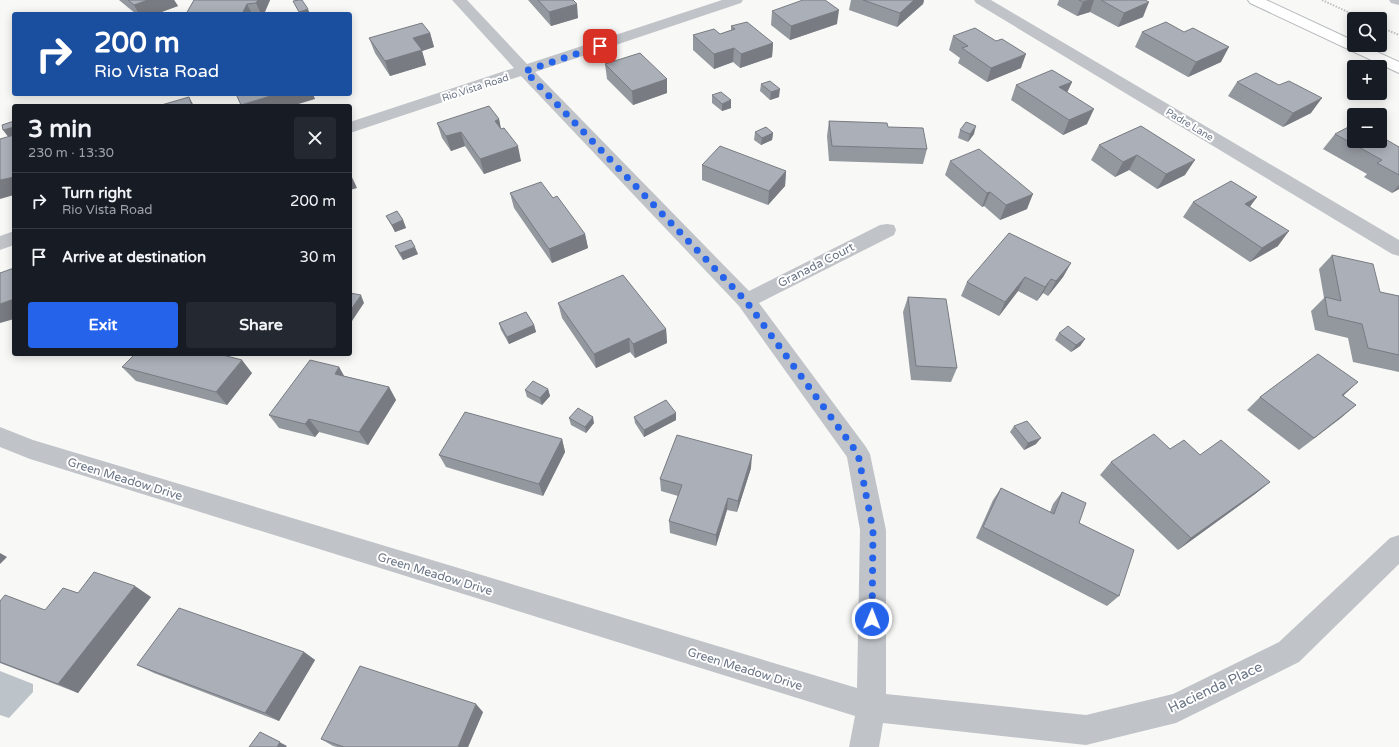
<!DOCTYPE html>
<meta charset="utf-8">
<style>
:root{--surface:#171b24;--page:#242831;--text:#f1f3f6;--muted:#9ea1a6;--line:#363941;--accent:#2563eb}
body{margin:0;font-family:"Varela Round",sans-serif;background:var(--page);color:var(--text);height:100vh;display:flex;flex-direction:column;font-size:15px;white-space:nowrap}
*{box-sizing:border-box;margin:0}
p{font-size:13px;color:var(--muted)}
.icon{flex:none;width:22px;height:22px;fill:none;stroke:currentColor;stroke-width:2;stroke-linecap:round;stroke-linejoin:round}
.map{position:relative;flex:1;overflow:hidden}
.drawer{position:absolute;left:12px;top:104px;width:340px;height:252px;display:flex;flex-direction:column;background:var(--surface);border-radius:4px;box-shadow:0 2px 10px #0003}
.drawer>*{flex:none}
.top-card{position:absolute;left:12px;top:12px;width:340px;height:84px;border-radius:4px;box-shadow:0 2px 10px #0003;background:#1a4fa0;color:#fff;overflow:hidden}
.fabs{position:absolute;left:1347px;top:12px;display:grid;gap:8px}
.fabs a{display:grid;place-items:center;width:40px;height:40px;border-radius:4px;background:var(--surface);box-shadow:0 2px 10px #0003;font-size:20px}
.pin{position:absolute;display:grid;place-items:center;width:34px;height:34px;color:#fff;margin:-17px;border-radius:8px;box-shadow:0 2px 6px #0006}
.me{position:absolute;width:44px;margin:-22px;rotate:1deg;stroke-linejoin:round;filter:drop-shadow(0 0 3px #0008)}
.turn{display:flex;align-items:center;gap:14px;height:84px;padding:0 16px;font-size:18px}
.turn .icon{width:52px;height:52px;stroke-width:2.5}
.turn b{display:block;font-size:28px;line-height:34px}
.round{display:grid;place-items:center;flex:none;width:42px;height:42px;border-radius:4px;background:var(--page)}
.summary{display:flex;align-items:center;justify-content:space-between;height:68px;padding:0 16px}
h1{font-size:24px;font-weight:700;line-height:30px}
.cta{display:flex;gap:8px;margin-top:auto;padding:8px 16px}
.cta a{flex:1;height:46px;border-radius:4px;background:var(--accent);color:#fff;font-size:16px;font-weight:700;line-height:46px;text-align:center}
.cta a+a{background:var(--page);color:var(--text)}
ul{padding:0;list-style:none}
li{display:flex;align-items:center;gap:12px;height:56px;padding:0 16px;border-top:1px solid var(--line)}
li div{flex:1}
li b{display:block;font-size:15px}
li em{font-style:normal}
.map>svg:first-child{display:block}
.water{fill:#bcc4ca}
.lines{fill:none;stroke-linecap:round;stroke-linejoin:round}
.secondary-casing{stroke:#b5b9be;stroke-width:2}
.path{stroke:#bbbdc0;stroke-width:2;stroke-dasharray:1.5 1.5;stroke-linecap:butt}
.minor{fill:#c0c3c8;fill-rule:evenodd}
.secondary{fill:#fff;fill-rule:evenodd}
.wall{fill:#93979e}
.shaded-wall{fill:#787b81}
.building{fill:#abb0b8;stroke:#787b81}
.route{stroke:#2563eb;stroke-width:7;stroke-dasharray:0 12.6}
.labels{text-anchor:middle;stroke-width:4;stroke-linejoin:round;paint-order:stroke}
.far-street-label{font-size:10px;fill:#6a7585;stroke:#fff}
.street-label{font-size:12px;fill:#6a7585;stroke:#fff}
.near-street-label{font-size:14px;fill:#6a7585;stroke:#fff}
</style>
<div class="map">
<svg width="1399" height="747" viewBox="0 0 1399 747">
<rect width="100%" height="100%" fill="#f8f9f6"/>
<path class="water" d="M0 671 33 684V692L9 718 0 715Z"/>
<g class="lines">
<defs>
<path id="secondary" d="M1248 0H1266L1354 41V45H1362L1399 62V73L1250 3Z"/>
</defs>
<use href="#secondary" class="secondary-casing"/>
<path class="path" d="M1322 0 1363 19
M1380 27 1399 35"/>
<path class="minor" d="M452 0H467L527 64 722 0H743L741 3 535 72 749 291 880 225 887 224 894 225 896 230 894 235 759 303 866 447 870 454 886 530V694L1086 715 1173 694 1279 642 1390 538 1399 535V564L1299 662 1176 723 1086 745 883 723 879 747H849L855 716 30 459 0 447V427L33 440 857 688 860 530 847 457 739 306 521 76 350 133V122L514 68Z
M974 0H991L1399 240V256L1392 254 976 3Z
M1389 0H1399V5L1391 3Z
M14 231V245L0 250V236Z"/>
<use href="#secondary" class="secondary"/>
</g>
<path class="wall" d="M119 0H174L178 6 156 14H136Z
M194 0H270L264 14H186Z
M528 0H573L578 18 551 26Z
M851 0H924L923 4 897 27 849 10Z
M1059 0H1145L1143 17 1118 27 1090 12 1077 16 1057 5Z
M772 11 837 24 790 40 771 25Z
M731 26 773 43 772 57 740 68 733 62 714 69 693 50V35L720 34 731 30Z
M1142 32H1184L1221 62 1188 77 1135 47Z
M430 33 434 47 422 51 426 65 390 76 375 53 369 38Z
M953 36 1021 68 987 82 958 63 960 58 949 50Z
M605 64 667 79V93L633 105 607 79Z
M1072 82 1067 92 1087 124 1063 135 1011 100 1016 85Z
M1237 82 1311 113 1283 127 1228 96Z
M761 84 779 97 770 100 760 91Z
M712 95 731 100V108L722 111 712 103Z
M499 119 501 129 521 161 484 174 465 146 451 151 442 138 437 123Z
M829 121 888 127 927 149 923 164 829 161 827 136Z
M1141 126 1185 175 1157 189 1129 170 1115 177 1091 160 1099 145Z
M960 130 974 134 968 142 958 138Z
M755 132 773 133 772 140 761 145 754 140Z
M1335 134 1399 147V189L1392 193 1364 177 1367 174 1323 149Z
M950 161 1027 209 1000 220 984 206 982 207 945 175Z
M702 165 786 171 785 186 768 205 702 180Z
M510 193 553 198 585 234 588 248 552 263 514 208Z
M1257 197 1250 206 1278 246 1250 262 1183 217 1193 202Z
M386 216 403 220 406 228 395 232 390 223Z
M395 246 418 254 403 260 399 254Z
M1332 255 1380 292 1399 296V372L1353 362 1348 338 1315 330 1311 311 1324 298 1319 269Z
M1071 263 1063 277 1048 296 1043 293 1037 301 1018 291 999 316 961 296 967 282Z
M908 297 957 368 951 382 911 380 903 312Z
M558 303 666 329 667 343 635 358 630 352 596 368 562 318Z
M499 323 534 325 536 332 509 344 501 330Z
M1059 333 1085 339 1080 346 1071 352 1055 340Z
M122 367 252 373 227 405 136 381Z
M339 367 344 376 389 387 396 400 368 445 319 432 315 437 279 428 269 415Z
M548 389 550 396 542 405 527 397 525 390Z
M1343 395 1356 405 1299 450 1247 410 1260 397Z
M676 413V420L644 437 635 423 634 417Z
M569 418 594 423 586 433 571 425Z
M1014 426 1036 444 1024 450 1010 432Z
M562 439 565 452 543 496 446 467 439 455Z
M1170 449 1200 455 1270 482 1255 494 1178 550 1100 475 1111 462Z
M751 468 737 512 727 510 716 546 670 533 669 521 678 496 661 491 660 479Z
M1001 488 1050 512 1053 504 1062 492 1119 596 1107 606 976 538 993 500Z
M151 597 78 693 0 663V601L45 610Z
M304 652 315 660 279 721 154 673 137 665Z
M483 712 468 747H337L333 746 321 739Z"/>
<path class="shaded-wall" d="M148 0H174L178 6 156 14H139L134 5Z
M258 0H270L264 14H261L256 3Z
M914 0H924L923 4 897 27 900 13Z
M1089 0H1094L1090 12 1077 16 1083 2Z
M1149 2 1143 17 1118 27 1124 13Z
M247 4 252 14H242Z
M577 4 578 18 551 26 549 12Z
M308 9 310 14H300L299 12Z
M839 10 837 24 790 40 791 26Z
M430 33 434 47 422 51 426 65 390 76 385 61 413 38Z
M773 43 772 57 740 68 741 54Z
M1229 47 1221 62 1188 77 1196 62Z
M734 48 733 62 714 69V54Z
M1026 54 1021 68 987 82 991 68Z
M667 79V93L633 105 632 91Z
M1072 82 1065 97 1059 87Z
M780 89 779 97 770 100 771 92Z
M277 94H313L315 99 292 106H241V105Z
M189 97 194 106H192Z
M1322 98 1311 113 1283 127 1293 113Z
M731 100V108L722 111V104Z
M1094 109 1087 124 1063 135 1069 120Z
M499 119 502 134 495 121Z
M976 126 974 134 968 142 970 134Z
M14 127V136L9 138 3 130Z
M461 132 465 146 451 151 446 136Z
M773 133 772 140 761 145 762 138Z
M518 146 521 161 484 174 480 159Z
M1137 155 1129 170 1115 177 1123 162Z
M1195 160 1185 175 1157 189 1166 174Z
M786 171 785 186 768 205 769 191Z
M350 173 357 188 350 190Z
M14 177V195L0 199V180Z
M1399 185V189L1392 193Z
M990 192 984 206 982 207 987 193Z
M1033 194 1027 209 1000 220 1006 205Z
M1257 197 1246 212 1245 204Z
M403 220 406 228 395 232 392 225Z
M1289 231 1278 246 1250 262 1262 248Z
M585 234 588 248 552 263 549 249Z
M415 247 418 254 403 260 400 253Z
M1071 263 1063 277 1048 296 1056 281Z
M1025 277 1018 291 999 316 1005 302Z
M1051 279 1043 293 1037 301 1045 287Z
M361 295 364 303 352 321 350 318V311Z
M14 299V319L0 323V304Z
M534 325 536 332 509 344 507 337Z
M666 329 667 343 635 358 633 344Z
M629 338 630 352 596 368 594 354Z
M1085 339 1080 346 1071 352 1076 345Z
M242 360 252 373 227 405 216 392Z
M339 367 347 381 335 374Z
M1358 382 1343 396 1342 395Z
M389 387 396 400 368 445 359 432Z
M548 389 550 396 542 405 540 398Z
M1356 405 1341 418 1299 450 1314 438Z
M676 413V420L644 437V430Z
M593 417 594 423 586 433 585 427Z
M309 419 319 432 315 437 305 424Z
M1041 438 1036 444 1024 450 1028 443Z
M562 439 565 452 543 496 539 484Z
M752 455 751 468 737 512 738 501Z
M1270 482 1255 494 1178 550 1191 538Z
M728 498 727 510 716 546V535Z
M0 553 7 557 0 564Z
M135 586 151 597 78 693 58 684Z
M304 652 315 660 279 721 265 713Z
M476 704 483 712 468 747H458Z
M260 732 287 746 286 747H277Z"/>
<path class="building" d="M128 0H148L134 5Z
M194 0H258L256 3 247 4 242 14H186Z
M299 0H302L308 9 299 12 293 1Z
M538 0H573L577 4 549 12Z
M803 0H825L839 10 791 26 772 11Z
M863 0H914L900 13Z
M1079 0H1089L1083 2Z
M1101 0H1145L1149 2 1124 13Z
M747 22 773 43 741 54 734 48 714 54 693 35 714 29 720 34 735 29 731 26Z
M1166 22 1184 32 1193 28 1229 47 1196 62 1142 32Z
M422 23 430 33 413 38 422 50 385 61 369 38Z
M975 28 996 41 1002 39 1026 54 991 68 962 48 968 46 953 36Z
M640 53 667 79 632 91 605 64Z
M1052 70 1072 82 1059 87 1094 109 1069 120 1016 85Z
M1256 73 1279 85 1289 81 1322 98 1293 113 1237 82Z
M770 81 780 89 771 92 761 84Z
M721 92 731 100 722 104 712 95Z
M236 94H277L241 105Z
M189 97 192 106H158Z
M489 106 499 119 495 121 501 129 504 128 518 146 480 159 461 132 446 136 437 123Z
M14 121V127L3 130 2 125Z
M829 121 887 123 888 127 923 128 927 149 832 146Z
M966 122 976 126 970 134 960 130Z
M1354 124V141H1380V136L1399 147V175L1377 163 1382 160 1335 134Z
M1141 126 1195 160 1166 174 1137 155 1123 162 1099 145Z
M766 127 773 133 762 138 755 132Z
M14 135V177L0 180V139Z
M720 146 786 171 769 191 702 165Z
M979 149 1033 194 1006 205 990 192 987 193 950 161Z
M1231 181 1257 197 1245 204 1289 231 1262 248 1193 202Z
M541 182 553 198 557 196 585 234 549 249 510 193Z
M397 211 403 220 392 225 386 216Z
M1009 233 1071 263 1056 281 1051 279 1045 287 1025 277 1005 302 967 282Z
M411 240 415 247 400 253 395 246Z
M1332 255 1373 264 1380 292 1399 296V355L1368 348 1362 324 1328 316 1325 297 1341 301Z
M14 268V299L0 304V273Z
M623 275 666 329 633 344 629 338 594 354 558 303Z
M350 293 361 295 350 311Z
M908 297 946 299 957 368 916 366Z
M526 312 534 325 507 337 499 323Z
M1068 326 1085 339 1076 345 1059 333Z
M135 354H219L242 360 216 392 122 367Z
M1318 354 1358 382 1342 395 1356 405 1314 438 1260 397Z
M310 360 339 367 335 374 389 387 359 432 309 419 305 424 269 415Z
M533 381 548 389 540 398 525 390Z
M666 400 676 413 644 430 634 417Z
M578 408 593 417 585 427 569 418Z
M465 412 562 439 539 484 439 455Z
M1027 421 1041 438 1028 443 1014 426Z
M1154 434 1170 449 1184 440 1200 455 1221 440 1270 482 1191 538 1111 462Z
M677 435 752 455 738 501 728 498 716 535 669 521 682 485 660 479Z
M1001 488 1054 514 1062 492 1086 503 1079 523 1134 550 1119 596 983 527Z
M94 572 135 586 58 684 0 662V601L5 595 45 610 63 588 78 593Z
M179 608 304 652 265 713 137 665Z
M360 666 476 704 458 747H344L321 739Z
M260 732 280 742 277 747H249Z"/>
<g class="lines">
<path class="route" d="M600 46 525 71 746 301 858 454 873 530 872 619"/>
</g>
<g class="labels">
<g class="far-street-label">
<text transform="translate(475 87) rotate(-18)" y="4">Rio Vista Road</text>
<text transform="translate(1190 124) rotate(31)" y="4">Padre Lane</text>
</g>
<g class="street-label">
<text transform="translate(816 265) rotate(-27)" y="4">Granada Court</text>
<text transform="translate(125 479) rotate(17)" y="4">Green Meadow Drive</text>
<text transform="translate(435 574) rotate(17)" y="4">Green Meadow Drive</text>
<text transform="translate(745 669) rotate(17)" y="4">Green Meadow Drive</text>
</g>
<g class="near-street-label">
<text transform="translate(1215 687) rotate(-25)" y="5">Hacienda Place</text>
</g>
</g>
</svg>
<div class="fabs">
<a><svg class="icon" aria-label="search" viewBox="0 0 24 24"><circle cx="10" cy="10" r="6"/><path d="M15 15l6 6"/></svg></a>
<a>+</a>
<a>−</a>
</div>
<div class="pin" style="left:600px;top:46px;background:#d93025"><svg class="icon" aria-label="arrive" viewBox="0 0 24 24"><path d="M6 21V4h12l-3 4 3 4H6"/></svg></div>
<svg class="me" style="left:872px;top:619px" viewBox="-20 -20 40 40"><circle r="17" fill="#2563eb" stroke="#fff" stroke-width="3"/><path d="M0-11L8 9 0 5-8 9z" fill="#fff"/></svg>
<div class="top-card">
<div class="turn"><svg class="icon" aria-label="right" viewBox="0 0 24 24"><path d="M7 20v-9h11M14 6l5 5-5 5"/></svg><div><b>200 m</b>Rio Vista Road</div></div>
</div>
<section class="drawer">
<div class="summary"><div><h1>3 min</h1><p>230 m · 13:30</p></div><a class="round"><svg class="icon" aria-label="close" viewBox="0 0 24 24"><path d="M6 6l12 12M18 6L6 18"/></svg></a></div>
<ul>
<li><svg class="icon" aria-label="right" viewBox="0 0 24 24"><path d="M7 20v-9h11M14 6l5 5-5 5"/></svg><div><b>Turn right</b><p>Rio Vista Road</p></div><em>200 m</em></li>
<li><svg class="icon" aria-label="arrive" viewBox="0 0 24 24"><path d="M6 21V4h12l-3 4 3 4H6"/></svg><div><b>Arrive at destination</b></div><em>30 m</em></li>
</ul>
<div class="cta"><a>Exit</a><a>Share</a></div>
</section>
</div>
